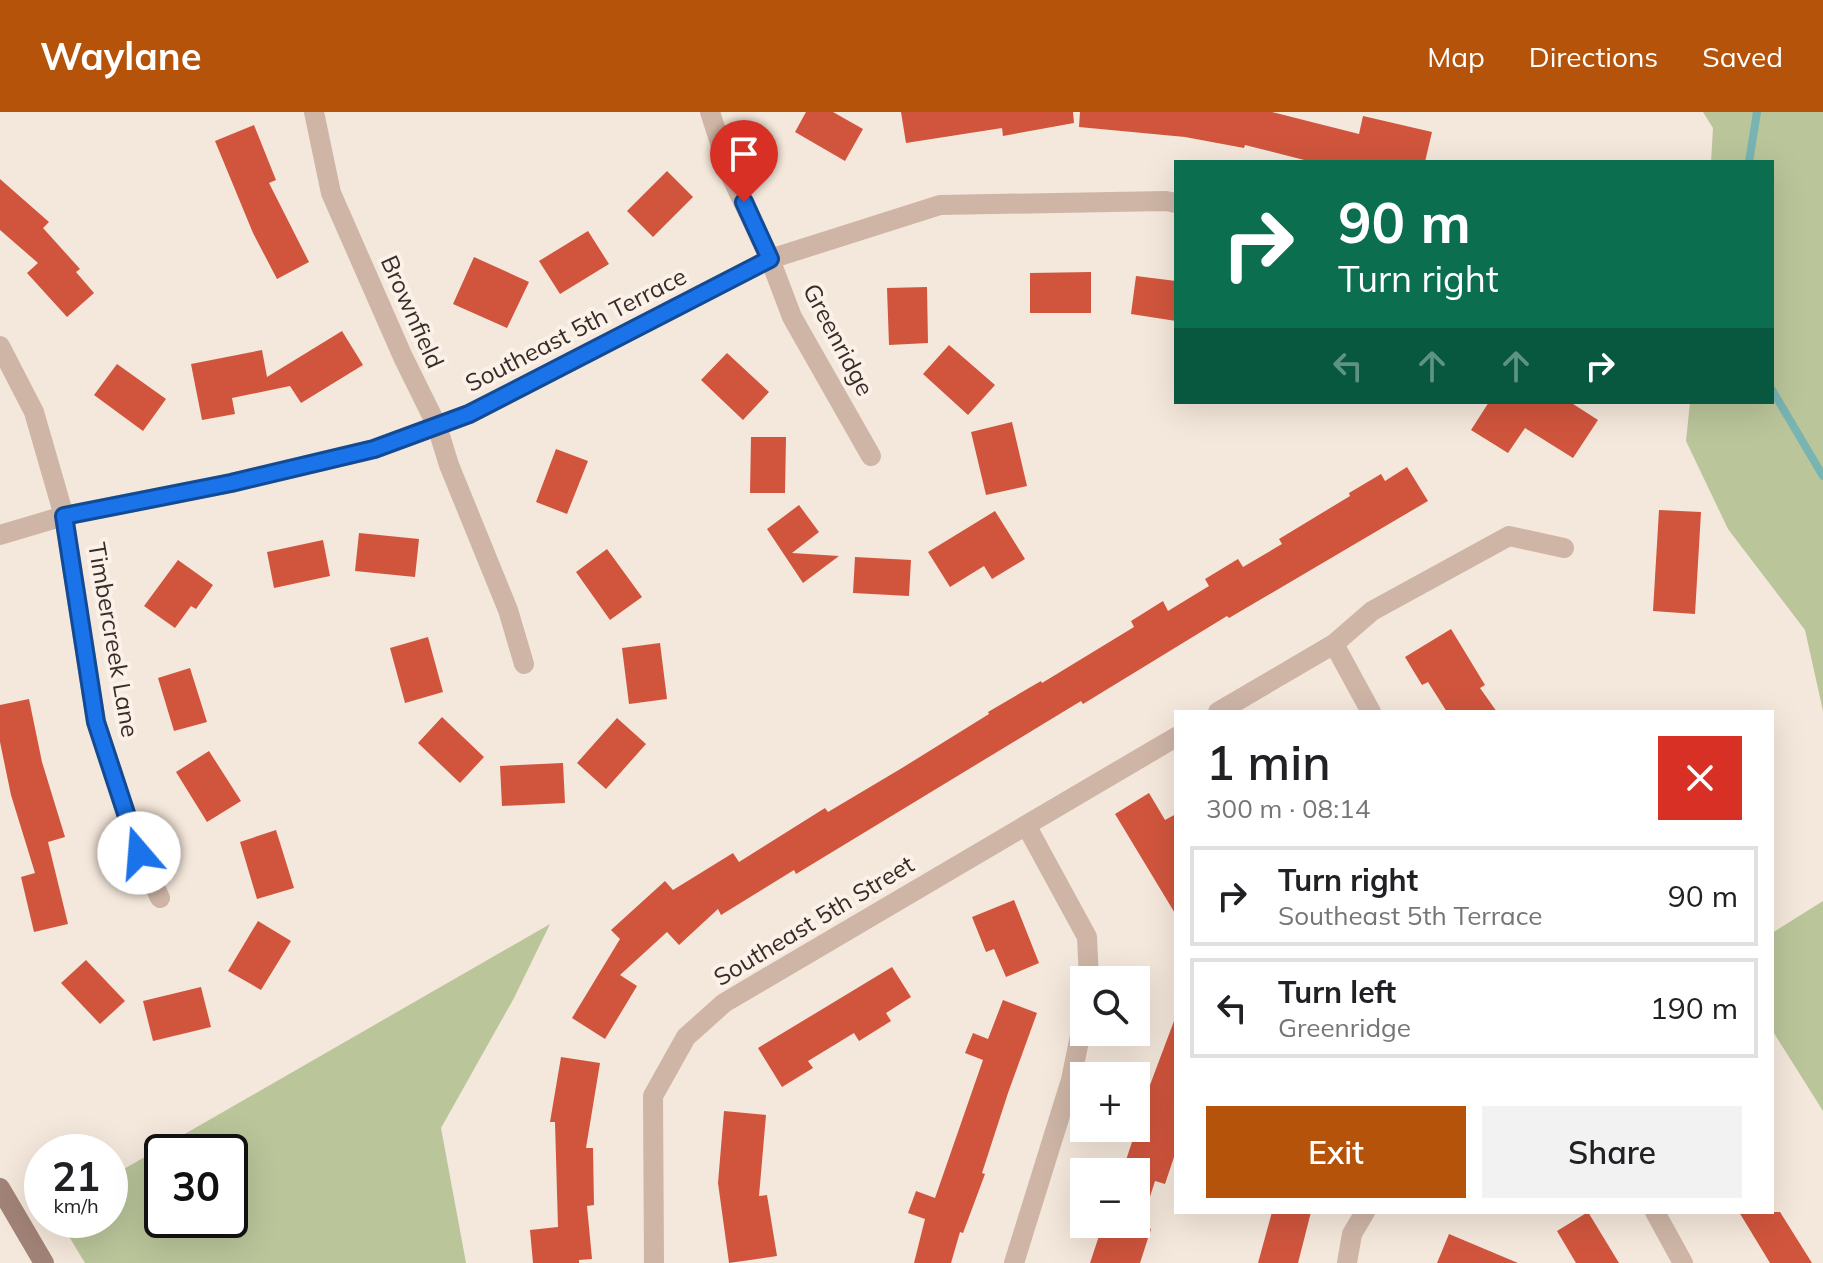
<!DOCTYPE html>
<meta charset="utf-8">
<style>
:root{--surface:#fff;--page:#f2f2f2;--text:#202124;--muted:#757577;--line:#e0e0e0;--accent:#b45309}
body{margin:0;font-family:Mulish,sans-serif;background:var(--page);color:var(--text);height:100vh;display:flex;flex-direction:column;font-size:30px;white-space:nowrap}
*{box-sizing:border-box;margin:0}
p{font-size:26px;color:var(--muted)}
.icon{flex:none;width:44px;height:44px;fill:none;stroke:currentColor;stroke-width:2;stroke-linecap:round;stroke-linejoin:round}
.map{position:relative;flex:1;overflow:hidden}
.sheet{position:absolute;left:1174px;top:598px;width:600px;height:504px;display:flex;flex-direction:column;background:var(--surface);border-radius:0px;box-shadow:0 8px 32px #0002}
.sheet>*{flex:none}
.guide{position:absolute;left:1174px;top:48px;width:600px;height:244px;border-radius:0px;box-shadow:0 8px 32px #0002;background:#0b6e4f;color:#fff;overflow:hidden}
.fabs{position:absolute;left:1070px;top:854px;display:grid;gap:16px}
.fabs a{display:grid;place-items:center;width:80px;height:80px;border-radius:0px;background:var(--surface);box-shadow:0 8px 32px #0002;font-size:40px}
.speed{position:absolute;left:24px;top:1022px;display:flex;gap:16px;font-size:40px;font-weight:700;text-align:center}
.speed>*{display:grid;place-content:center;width:104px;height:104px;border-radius:50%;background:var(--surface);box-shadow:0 8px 32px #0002;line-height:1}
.speed small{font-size:20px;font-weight:400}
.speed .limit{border:4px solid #111;border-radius:12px;background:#fff;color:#111}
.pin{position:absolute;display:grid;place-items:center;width:68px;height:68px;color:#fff;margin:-82px -34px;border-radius:50% 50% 50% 0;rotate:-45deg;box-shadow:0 0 8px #0007}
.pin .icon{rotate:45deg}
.me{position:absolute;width:88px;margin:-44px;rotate:342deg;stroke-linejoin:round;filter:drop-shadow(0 0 6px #0008)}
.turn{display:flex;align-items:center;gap:28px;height:168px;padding:0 32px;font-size:36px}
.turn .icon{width:104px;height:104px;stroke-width:2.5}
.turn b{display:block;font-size:56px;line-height:68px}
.lanes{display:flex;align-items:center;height:76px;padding:0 32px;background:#0003;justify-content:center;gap:40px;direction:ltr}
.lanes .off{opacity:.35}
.round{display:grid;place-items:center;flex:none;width:84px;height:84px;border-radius:0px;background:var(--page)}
.head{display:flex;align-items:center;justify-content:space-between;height:136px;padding:0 32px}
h1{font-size:48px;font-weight:600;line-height:60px}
.primary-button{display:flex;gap:16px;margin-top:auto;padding:16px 32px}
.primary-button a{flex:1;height:92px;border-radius:0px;background:var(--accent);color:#fff;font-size:32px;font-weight:600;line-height:92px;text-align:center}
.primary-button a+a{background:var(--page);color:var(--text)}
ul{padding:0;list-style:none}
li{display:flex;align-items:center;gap:24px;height:100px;margin:0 16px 12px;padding:0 16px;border:4px solid var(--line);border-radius:0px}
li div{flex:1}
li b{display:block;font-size:30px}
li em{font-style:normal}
header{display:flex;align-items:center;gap:48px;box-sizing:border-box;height:112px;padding:0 40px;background:var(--accent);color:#fff}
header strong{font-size:38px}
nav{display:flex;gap:44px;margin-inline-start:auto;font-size:28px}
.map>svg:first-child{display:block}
.green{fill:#bac59a;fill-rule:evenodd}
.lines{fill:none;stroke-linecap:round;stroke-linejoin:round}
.stream{stroke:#78b4b2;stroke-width:8}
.building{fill:#d1553d}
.street{stroke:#ceb5a6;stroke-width:20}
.secondary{stroke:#a28377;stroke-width:20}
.route-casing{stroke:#114b97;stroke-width:20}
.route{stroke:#1a73e8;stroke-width:14}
.labels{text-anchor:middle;stroke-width:8;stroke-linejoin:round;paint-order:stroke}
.street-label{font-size:24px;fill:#392c28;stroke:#fbf1e8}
</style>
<header>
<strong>Waylane</strong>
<nav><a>Map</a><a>Directions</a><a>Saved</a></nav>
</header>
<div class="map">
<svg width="1823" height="1151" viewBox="0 0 1823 1151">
<rect width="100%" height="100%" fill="#f4e7db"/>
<path class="green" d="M1703 0H1823V599L1805 518 1728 417 1686 329 1690 290H1772V50H1711L1713 16Z
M1823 789V999L1772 918V821Z
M550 812 514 886 441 1016 466 1151H85L59 1108H110V1065ZM230 1040V1108H162V1040Z"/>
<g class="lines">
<path class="stream" d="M1749 50 1757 0
M1772 278 1823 364"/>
</g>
<path class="building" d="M806 0H833L863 17 845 49 795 20Z
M901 0H1073L1074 11 1003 24 1002 16 906 31Z
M1080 0H1272L1359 22 1363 4 1432 20 1425 50H1312L1245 33 1244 36 1185 25 1079 15Z
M254 13 276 68 269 71 309 150 277 167 253 121 215 29Z
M667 59 693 85 653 125 627 99Z
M0 67 49 110 43 116 80 157 76 160 94 181 67 205 27 161 38 151 0 118Z
M588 119 609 152 560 182 539 149Z
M474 145 529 170 507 216 453 192Z
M1091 160V201H1030V161Z
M1136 164 1176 169V209L1131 202Z
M927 175 928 231 889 233 887 176Z
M342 219 363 253 301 291 290 274 232 286 235 302 202 308 191 252 262 238 267 265Z
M949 233 995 273 968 303 923 262Z
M727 241 769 280 743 308 701 268Z
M117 252 166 287 143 319 94 283Z
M1489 290H1570L1598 308 1573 346 1525 316 1508 341 1471 318Z
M1012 310 1027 374 986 383 971 320Z
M751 325H786L785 381H750Z
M556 337 588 349 567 402 536 390Z
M1407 355 1428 389 1229 506 1227 504 1083 592 1081 589 796 762 794 758 721 803 718 797 679 833 667 820 620 863 637 874 605 927 572 906 620 827 611 818 665 769 673 778 733 741 739 750 825 696 828 700 902 656 989 602 988 600 1041 569 1042 571 1134 515 1131 509 1163 489 1168 499 1209 474 1205 467 1238 447 1243 455 1282 432 1279 427 1350 384 1349 381 1381 362 1385 369Z
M799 393 819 420 792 441 839 444 803 471 767 417Z
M1659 398 1701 400 1695 502 1653 499Z
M995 399 1025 447 992 467 984 454 950 475 928 440Z
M359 421 419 427 415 465 355 459Z
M323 428 330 464 274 476 267 440Z
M607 437 642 485 610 508 576 460Z
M855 445 911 448 909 484 853 481Z
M178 448 213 473 196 497 191 494 175 516 144 494Z
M1451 517 1485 573 1480 576 1497 600H1447L1428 570 1422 573 1405 545Z
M428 525 443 580 405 591 390 536Z
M660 531 667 587 629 592 622 536Z
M190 556 207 610 174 619 158 566Z
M29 587 42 650 65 725 48 730 68 812 34 820 21 765 35 761 11 683 0 630V593Z
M442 605 484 645 460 671 418 631Z
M617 606 646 632 606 677 577 651Z
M209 639 241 689 207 710 176 660Z
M563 651 565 691 502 694 500 654Z
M1149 681 1165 708 1176 702V803L1115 702Z
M276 718 294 776 257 787 240 730Z
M1014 788 1039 851 1006 865 994 837 986 840 972 805Z
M258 809 291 829 261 878 228 859Z
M86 848 125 889 100 912 61 871Z
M892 855 911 885 886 901 891 909 859 929 854 921 808 949 813 956 782 975 758 936Z
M201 875 211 915 153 929 143 889Z
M1003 888 1037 901 1008 981 982 1061 985 1062 963 1121 960 1120 951 1151H914L925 1107 908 1101 916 1079 935 1086 983 948 965 941 973 921 988 927Z
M1174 909 1176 1039 1165 1072 1155 1069 1141 1113 1151 1117 1140 1151H1090L1103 1112H1136V1060H1122L1140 1006 1138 1005Z
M561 945 600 951 586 1036H593L594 1093 587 1094 592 1147 579 1148V1151H533L530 1118 558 1115 555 1010H550Z
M724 999 766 1003 759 1084 767 1083 777 1144 729 1151 718 1071Z
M1272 1100H1311L1298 1151H1258Z
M1588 1100 1619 1151H1576L1557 1119Z
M1739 1100H1780L1812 1151H1770Z
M1449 1122 1518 1151H1437Z"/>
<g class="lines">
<path class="street" d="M314 0 331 81 403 245 437 314 449 353 508 498 524 552
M710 0 730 62 770 147 792 205 871 344
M0 234 34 300 64 404 96 610 139 741 160 786
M0 423 64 404 231 371 374 337 469 302 770 147 940 93 1166 89 1176 91
M1334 532 1371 600
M1218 600 1334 532 1372 499 1509 424 1564 436
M1026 713 1087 825 1089 868
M1655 1100 1683 1151
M654 1151 653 984 686 925 724 891 1176 625
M1014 1151 1071 968 1084 904
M1347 1151 1352 1122 1365 1100"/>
<path class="secondary" d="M0 1076 44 1151"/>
</g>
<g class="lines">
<defs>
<path id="route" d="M139 741 96 610 64 404 231 371 374 337 469 302 770 147 744 90"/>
</defs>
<use href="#route" class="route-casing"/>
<use href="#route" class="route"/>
</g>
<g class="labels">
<g class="street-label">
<text transform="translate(412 200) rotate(66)" y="8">Brownfield</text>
<text transform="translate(576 218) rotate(-27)" y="8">Southeast 5th Terrace</text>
<text transform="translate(838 228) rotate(62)" y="8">Greenridge</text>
<text transform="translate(113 528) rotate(80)" y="8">Timbercreek Lane</text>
<text transform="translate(814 809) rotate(-31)" y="8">Southeast 5th Street</text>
</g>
</g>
</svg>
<div class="fabs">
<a><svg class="icon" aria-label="search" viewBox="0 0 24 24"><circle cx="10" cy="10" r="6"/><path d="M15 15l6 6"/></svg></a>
<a>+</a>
<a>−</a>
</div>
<div class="speed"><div>21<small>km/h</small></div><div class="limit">30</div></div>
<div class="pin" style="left:744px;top:90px;background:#d93025"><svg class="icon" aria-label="arrive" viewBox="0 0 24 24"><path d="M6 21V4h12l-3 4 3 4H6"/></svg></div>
<svg class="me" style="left:139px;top:741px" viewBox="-20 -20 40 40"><circle r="19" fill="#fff"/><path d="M0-13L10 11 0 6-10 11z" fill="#1a73e8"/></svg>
<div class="guide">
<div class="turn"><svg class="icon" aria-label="right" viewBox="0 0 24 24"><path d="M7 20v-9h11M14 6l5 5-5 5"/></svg><div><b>90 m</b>Turn right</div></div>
<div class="lanes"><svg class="icon off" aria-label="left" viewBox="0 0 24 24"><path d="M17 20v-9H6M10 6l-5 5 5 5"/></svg><svg class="icon off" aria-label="ahead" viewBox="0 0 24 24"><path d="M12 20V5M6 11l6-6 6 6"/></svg><svg class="icon off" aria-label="ahead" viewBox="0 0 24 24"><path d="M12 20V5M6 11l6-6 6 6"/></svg><svg class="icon" aria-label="right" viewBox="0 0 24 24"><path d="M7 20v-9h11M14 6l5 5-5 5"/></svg></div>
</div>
<section class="sheet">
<div class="head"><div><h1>1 min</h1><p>300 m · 08:14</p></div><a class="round" style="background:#d93025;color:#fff"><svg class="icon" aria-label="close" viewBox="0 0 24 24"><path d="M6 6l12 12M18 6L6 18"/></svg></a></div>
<ul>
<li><svg class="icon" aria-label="right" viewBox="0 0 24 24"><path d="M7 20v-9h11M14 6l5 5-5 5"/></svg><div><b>Turn right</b><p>Southeast 5th Terrace</p></div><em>90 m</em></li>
<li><svg class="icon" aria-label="left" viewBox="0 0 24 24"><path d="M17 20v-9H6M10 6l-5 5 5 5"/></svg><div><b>Turn left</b><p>Greenridge</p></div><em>190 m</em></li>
</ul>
<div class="primary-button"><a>Exit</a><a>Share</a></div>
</section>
</div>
